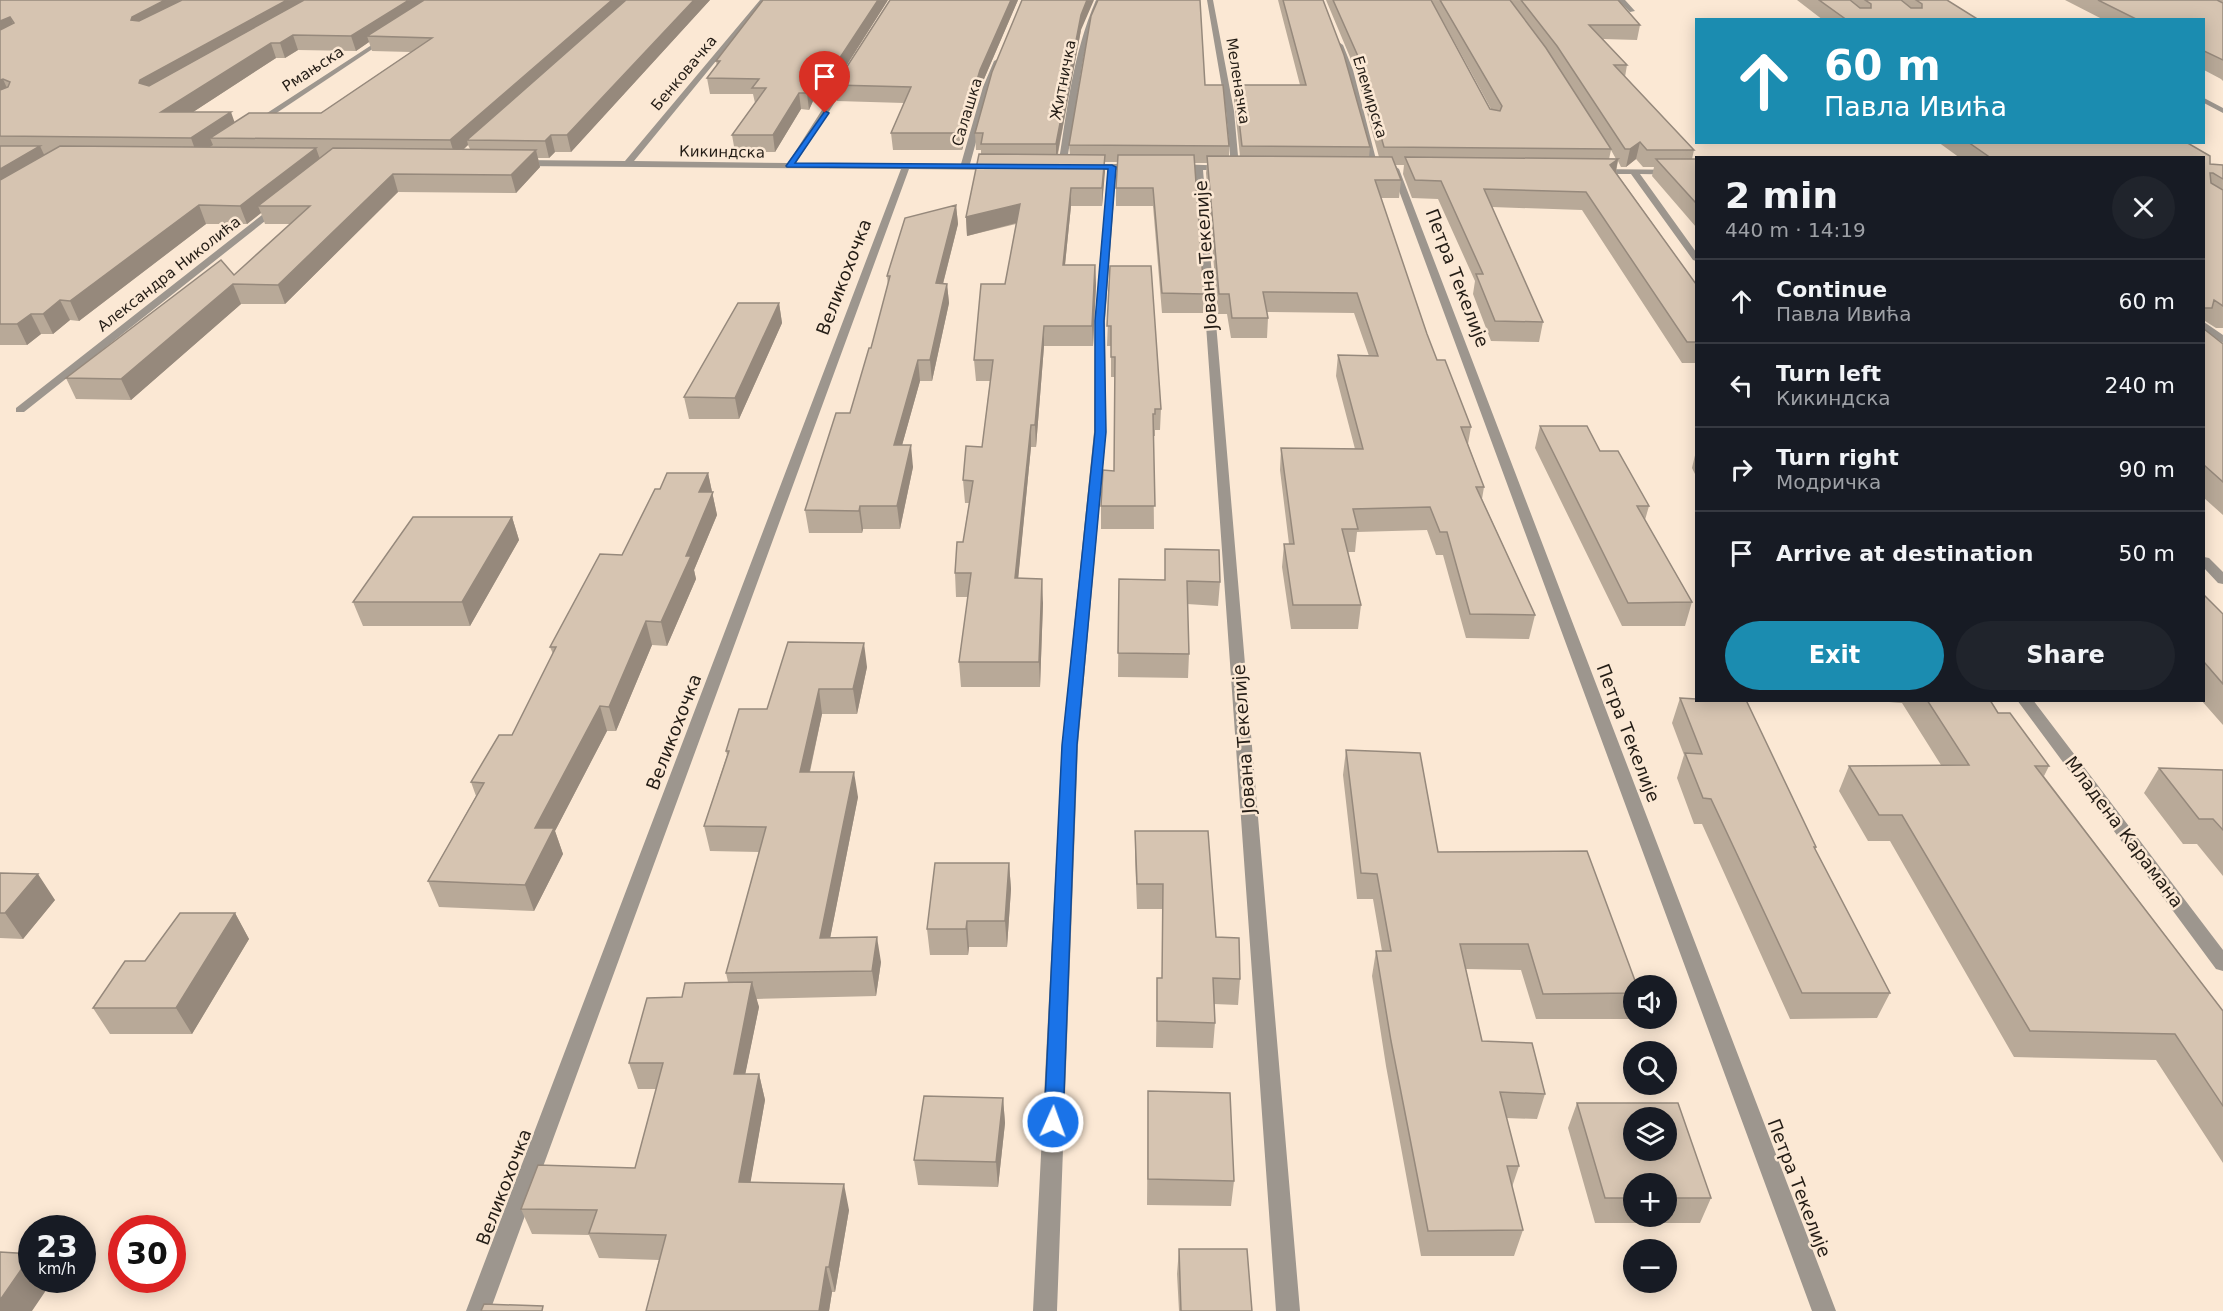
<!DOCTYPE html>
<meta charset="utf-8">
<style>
:root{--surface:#171b24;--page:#20242c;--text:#f1f3f6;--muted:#9ea1a6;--line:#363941;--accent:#1b8cb0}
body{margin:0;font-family:"DejaVu Sans",sans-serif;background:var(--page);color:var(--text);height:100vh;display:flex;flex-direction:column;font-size:22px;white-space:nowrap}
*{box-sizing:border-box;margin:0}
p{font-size:20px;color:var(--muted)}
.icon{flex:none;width:33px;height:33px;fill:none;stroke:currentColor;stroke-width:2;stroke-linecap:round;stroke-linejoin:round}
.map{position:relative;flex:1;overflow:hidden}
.drawer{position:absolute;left:1695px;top:156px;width:510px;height:546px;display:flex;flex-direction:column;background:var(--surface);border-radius:0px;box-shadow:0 3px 15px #0003}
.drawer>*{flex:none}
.top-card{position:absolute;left:1695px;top:18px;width:510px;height:126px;border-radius:0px;box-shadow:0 3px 15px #0003;background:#1b8cb0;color:#fff;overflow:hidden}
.fabs{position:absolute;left:1623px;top:975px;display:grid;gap:12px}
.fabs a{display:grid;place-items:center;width:54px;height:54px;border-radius:50%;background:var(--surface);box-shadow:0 3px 15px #0003;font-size:30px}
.speed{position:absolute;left:18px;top:1215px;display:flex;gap:12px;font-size:30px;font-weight:700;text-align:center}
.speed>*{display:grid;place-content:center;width:78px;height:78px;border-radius:50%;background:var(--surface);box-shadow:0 3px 15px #0003;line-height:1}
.speed small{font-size:15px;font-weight:400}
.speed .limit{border:9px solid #d22;background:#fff;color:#111}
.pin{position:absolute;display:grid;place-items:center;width:51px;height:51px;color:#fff;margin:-62px -26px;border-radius:50% 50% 50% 0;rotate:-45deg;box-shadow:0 0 6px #0007}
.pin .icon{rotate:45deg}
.me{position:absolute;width:66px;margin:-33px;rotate:2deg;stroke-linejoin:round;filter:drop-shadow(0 0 4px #0008)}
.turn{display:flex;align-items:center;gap:21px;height:126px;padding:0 30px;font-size:27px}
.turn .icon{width:78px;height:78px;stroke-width:2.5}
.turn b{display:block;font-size:42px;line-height:51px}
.round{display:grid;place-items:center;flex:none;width:63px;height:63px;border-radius:32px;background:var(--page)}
.head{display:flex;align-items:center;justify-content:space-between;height:102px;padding:0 30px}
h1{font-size:36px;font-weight:600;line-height:45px}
.button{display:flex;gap:12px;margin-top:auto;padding:12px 30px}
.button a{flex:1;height:69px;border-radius:36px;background:var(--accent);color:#fff;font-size:24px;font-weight:600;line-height:69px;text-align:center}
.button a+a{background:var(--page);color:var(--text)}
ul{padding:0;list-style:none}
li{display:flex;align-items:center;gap:18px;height:84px;padding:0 30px;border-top:2px solid var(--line)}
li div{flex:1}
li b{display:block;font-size:22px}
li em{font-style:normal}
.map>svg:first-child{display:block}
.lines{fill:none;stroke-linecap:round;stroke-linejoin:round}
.street{fill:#9d968e;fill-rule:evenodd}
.wall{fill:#b8a998;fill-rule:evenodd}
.shaded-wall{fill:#96897c}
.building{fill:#d6c4b1;stroke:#96897c;stroke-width:1.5;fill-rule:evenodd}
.route{fill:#1a73e8;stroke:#114b97;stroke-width:1.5}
.labels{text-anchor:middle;stroke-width:5;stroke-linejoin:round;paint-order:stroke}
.far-street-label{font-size:15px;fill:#231c15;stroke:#fbe8d4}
.street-label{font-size:18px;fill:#231c15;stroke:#fbe8d4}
</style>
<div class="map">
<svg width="2223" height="1311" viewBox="0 0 2223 1311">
<rect width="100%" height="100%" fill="#fbe8d4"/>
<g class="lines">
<path class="street" d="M760 0H766L634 161 788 163 843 77 847 75 851 77 796 163 961 164 983 87 994 61 998 59 1002 61 991 87 970 164H996L1000 167 996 170 909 169 490 1311H466L901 169 519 166 515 163 519 160 625 161Z
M1096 0H1102L1089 30 1082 66 1066 167 1062 170 1058 167C1067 110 1073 53 1096 0Z
M1207 0H1213L1234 111 1239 167 1235 170 1231 167 1227 170H1203L1300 1311H1276L1195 170H1176L1172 167 1176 164 1231 166 1226 111Z
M1618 0H1625L1635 11 1630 12Z
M387 35 389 38 257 126 250 124Z
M1340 43 1343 45 1353 70 1379 171 1372 169 1337 45Z
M2204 98 2223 108V113L2204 103Z
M1086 164H1137L1141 167 1137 170H1116L1105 321 1106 432 1078 745 1057 1311H1033L1062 745 1094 432 1095 321 1108 170 1083 169V165Z
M1395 166 1399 169 1836 1311H1812L1391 169Z
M1593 169 1696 170V175L1640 174 1696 252V261L1693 260 1631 174H1596L1592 171Z
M276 204 284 206 24 412H16V408Z
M2204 322 2223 335V343L2204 330Z
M2204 557 2209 558 2223 572V584L2218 583 2204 568Z
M2017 700H2033L2223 950V971L2216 969Z"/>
</g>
<path class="wall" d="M0 0H710L571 152H555L549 158H538L540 167 516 193 398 192 285 304H241L131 400 76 399 66 378 234 275 290 224H265L261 213 247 224H206L79 321 70 320 53 334H41L27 345H0ZM369 42 372 51 411 52 321 113 234 122 193 112 276 58H285L298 50 356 51ZM468 145 470 149H464Z
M888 0 824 101H813L809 110 801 109 775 152H735L732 135 755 103 753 94H710L707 78 717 66 716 61Z
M890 0H1018L981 86 962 150H893L891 133 904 103 837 101 835 85Z
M1263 0H1323L1370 147 1369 157H1379L1355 69 1326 0H1618L1640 25 1637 40 1603 39 1627 65 1625 77 1694 150 1692 159H1696V227L1652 176 1654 167H1643L1636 159 1626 167H1621L1618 161 1616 172 1696 284V363H1682L1582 210 1492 207 1543 322 1539 342 1491 341 1473 294 1475 281 1438 199 1412 198 1403 174 1404 165H1396L1401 180 1399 198H1381L1427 334 1437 360 1471 427 1468 444 1484 487 1482 499 1535 615 1529 639 1466 638 1443 555H1436L1427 530 1357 532 1355 552H1348L1361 605 1358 629H1291L1282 567 1284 544H1289L1280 470 1281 448 1355 449 1336 376 1338 355 1369 356 1354 313 1267 312 1268 318 1267 338H1231L1227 314H1218L1206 173 1207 163H1194L1204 294 1203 313H1162L1153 206H1116V188L1118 162H1105L1102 206H1071L1065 265H1095L1096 285 1093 346H1044L1036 447H1031L1018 578 1043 603 1040 687H961L959 662 968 597H956L955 573 963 542 969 503H965L963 480 982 447 990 381H976L974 360 1005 284 1016 224 967 236 966 217 981 154V150H976L975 133 1081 30 1058 154 1070 155 1069 145 1205 85 1229 146V156H1240L1234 101 1235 85H1300L1278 0ZM1434 5 1472 74 1491 109H1490ZM1611 150 1616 159H1609Z
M1797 0H1947L1979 20H1823Z
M2065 0H2223V81L2221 79 2204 70V20H2104Z
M1938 142H2186L2210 156V164L2223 165V328H2216L2205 321 2204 324V158H1960Z
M956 205 958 224 943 284H947L949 303 932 381H920L902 445 913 467 900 529H863L862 533H809L805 510 850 413 871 348 888 286 887 276Z
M1110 266 1161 409 1160 430H1155V436H1153L1154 529H1101V506L1114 471 1115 377H1111V346H1107Z
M779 303 782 323 739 419H689L684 397Z
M2204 329 2223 344V515L2204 498Z
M1540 426 1600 451 1649 506 1645 520 1692 602 1685 626H1622L1535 448Z
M1696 451V476L1692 468Z
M708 473 717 515 694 570 696 579 667 646 652 645 616 731H607L555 831 563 854 534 911 439 907 428 881 476 796 471 782 512 735 553 654 550 647 622 555 660 489Z
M512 517 519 540 470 626H363L353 602Z
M1119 579 1220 582 1218 606 1187 604 1189 654 1188 678 1118 677Z
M2204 595 2223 614V725L2201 700H2204Z
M867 667 857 714H822L810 772 858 797 830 938 881 962 876 996 756 999 759 1007 745 1074H759L765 1100 750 1183 849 1210 835 1292H832L829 1311H646L659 1260 599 1258 589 1235 532 1234 521 1209 635 1168 656 1089H638L629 1063 682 997 728 982 726 973 759 852 710 851 704 826 727 755 726 751 767 709Z
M1680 698 1816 847 1815 850 1890 993 1877 1018 1790 1019 1702 824H1694L1677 778 1684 755 1672 723Z
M1888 700H1990L1998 713 2049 766 2044 776 2223 1011V1163L2156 1060 2014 1057 1890 841H1868L1839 791 1849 766 1941 765 1902 703 1889 702Z
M1346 750 1438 852 1634 986V1011L1631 1019H1536L1521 970 1466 969 1482 1041 1545 1094 1537 1119 1506 1118 1519 1166 1512 1187 1523 1230 1514 1256H1421L1386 1066 1372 976 1376 951H1382L1373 899H1357L1343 775Z
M2159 768 2223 770V876L2197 844H2183L2144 793Z
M1135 831 1216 937 1240 979 1238 1005 1214 1004 1215 1023 1213 1048 1156 1047 1157 978H1162L1163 909H1137L1135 856Z
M1009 863 1011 889 1007 947H969L968 955H930L927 929Z
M0 873 55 900 23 939 0 938Z
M235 913 249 939 192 1034H110L93 1008 145 961Z
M1148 1091 1234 1181 1231 1206 1147 1205Z
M1003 1098 1005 1123 998 1187 918 1185 914 1160Z
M1577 1103 1711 1198 1700 1223H1595L1568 1128ZM1634 1184H1666V1216H1634Z
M1179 1249 1252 1311H1179L1177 1274Z"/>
<path class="shaded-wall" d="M165 0H196L137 34 131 20 132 17Z
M287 0H316L146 96 139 83 140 80Z
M409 0H434L367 36 369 42 356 51 351 36Z
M612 0H631L467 140 468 145 455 157 450 140Z
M694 0H710L571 152 567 135Z
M878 0H888L824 101 822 85Z
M1011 0H1018L981 86 962 150 961 133 980 70Z
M1087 0H1094L1081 30 1056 162V144L1081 15Z
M10 17 17 32 0 38V21Z
M293 35 298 50 285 58 280 43Z
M271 43 276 58 167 129 161 112Z
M3 79 10 95 0 99V80Z
M811 85 813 101 809 110 807 93Z
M799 93 801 109 775 152 773 135Z
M231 112 237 129 210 138 213 145 197 155 191 138Z
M551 135 555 152 549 158 545 141Z
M1640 142 1636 159 1626 167 1630 149Z
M40 146 48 163 0 191V169Z
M316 148 322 165 258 206 261 213 247 224 240 206Z
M536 150 540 167 516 193 511 175Z
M1105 155V172L1102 206V188Z
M1618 159 1615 176 1610 165Z
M393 174 398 192 285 304 278 285Z
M1071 188V206L1063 284V265Z
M1020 204V222L967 236 966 217Z
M199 205 206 224 79 321 70 301Z
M956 205 958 224 938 303 936 283Z
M1095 265 1096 285 1093 346 1092 326Z
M233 284 241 304 131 400 121 379Z
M947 284 949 303 932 381 930 360Z
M60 300 70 320 53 334 43 314Z
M779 303 782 323 739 419 735 398Z
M31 314 41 334 27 345 17 324Z
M1044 326V346L1036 447 1035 425Z
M918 360 920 381 896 467 894 445Z
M1031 425V447L1016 601 1015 578Z
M911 445 913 467 900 529 897 506Z
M708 473 717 515 694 570 696 579 667 646 661 622 686 556 699 492Z
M860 506 863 529 862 533 859 511Z
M512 517 519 540 470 626 462 602Z
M1042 579 1043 603 1040 687 1039 662Z
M646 621 652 645 616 731 609 707Z
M864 643 867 667 857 714 853 689Z
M819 689 822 714 804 797 800 772Z
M600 706 607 731 555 831 563 854 534 911 525 885 535 828Z
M854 772 858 797 825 964 820 938Z
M1009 863 1011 889 1007 947 1005 921Z
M38 874 55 900 23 939 5 913Z
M235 913 249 939 192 1034 176 1008Z
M967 921 969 947 968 955 966 929Z
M877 937 881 962 876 996 872 971Z
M752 982 759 1007 740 1100 734 1074Z
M759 1074 765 1100 746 1208 739 1182Z
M1003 1098 1005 1123 998 1187 996 1162Z
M844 1184 849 1210 835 1292 829 1267Z
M32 1254V1280H53L32 1311H0V1300Z
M826 1267 832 1292 829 1311H819Z"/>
<path class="building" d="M0 0H165L132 17 131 20 139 21 182 0H287L140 80 139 83 149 86 304 0H409L351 36 293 35 280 43H271L161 112H231L191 138 0 136V90L8 87 10 82 3 79 0 80V30L14 23 10 17 0 21Z
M424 0H612L450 140 210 138 249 113H321L432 38 367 36Z
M626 0H694L567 135H551L545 141 467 140Z
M763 0H878L822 85H811L807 93H799L773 135H732L766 88H752L759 79 707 78 720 61H716Z
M890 0H1011L980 70 961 133H891L911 87 835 85Z
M1022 0H1087L1081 15 1056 144H981L983 133H975L992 72Z
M1098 0H1200L1205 85H1223L1229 146 1069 145 1091 16Z
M1283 0H1323L1344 55 1370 147 1242 146 1235 85H1306Z
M1333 0H1431L1490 109 1500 111 1502 106 1440 0H1510L1546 48 1611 149 1384 147 1357 54Z
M1521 0H1618L1640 25H1589L1627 65H1614L1694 150H1647L1640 142 1630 149H1625L1557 46Z
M1819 0H1850L1860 8H1871V4L1865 0H1901L1911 8H1922V4L1916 0H1947L1979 20H1847Z
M2098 0H2217L2223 3V60L2204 51V20H2138Z
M1968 142H2186L2210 156V164L2223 165V179L2213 173H2210L2211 183 2223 190V306L2214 300 2212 308H2204V158H1991Z
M0 146H40L0 169Z
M60 146 316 148 240 206 199 205 70 301 60 300 43 314H31L17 324H0V180Z
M333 148 536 150 511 175 393 174 278 285 233 284 121 379 66 378 221 260 234 275 310 206H258Z
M979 154 1105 155 1102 188H1071L1063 265H1095L1092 326H1044L1035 425H1031L1015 578 1042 579 1039 662H959L971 573H955L957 542H963L973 481 963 480 966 446 982 447 993 360H974L981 284H1005L1020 204 966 217Z
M1118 155H1194L1204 294 1162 293 1153 188H1116Z
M1207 156 1392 157 1401 180H1375L1427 334 1437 360H1445L1471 427H1461L1484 487H1476L1535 615 1470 614 1447 532H1440L1430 507 1353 509 1358 529H1342L1361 605H1293L1284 544H1294L1281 448 1363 449 1338 355 1378 356 1357 293 1263 292 1268 318H1232L1229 294H1219Z
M1405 157 1618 159 1610 165 1696 284V342H1687L1586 192 1484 189 1543 322 1495 321 1476 274H1483L1441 181 1415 180Z
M1656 159H1696V203Z
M956 205 936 283 947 284 930 360H918L894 445H911L897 506H860L859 511 805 510 836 413H850L869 348H871L890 276H887L905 218Z
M1110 266H1151L1161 409H1155V414H1153L1155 506H1101L1103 470 1114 471 1115 357H1111V326H1107Z
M738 303H779L735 398 684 397Z
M2204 329 2223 344V482L2204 465Z
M1540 426H1587L1600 451H1618L1649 506H1637L1692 602 1628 603Z
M667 473H708L699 492H713L686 556H691L661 622 646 621 609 707 600 706 535 828H554L525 885 428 881 484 783 471 782 499 735H512L556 647H550L600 554 622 555 655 489H660Z
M413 517H512L462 602H353Z
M1165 549 1219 550 1220 582 1187 581 1189 654 1118 653 1119 579 1165 580Z
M2204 595 2223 614V684L2204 662Z
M788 642 864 643 853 689H819L800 772H854L820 938 877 937 872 971 726 973 766 827 704 826 729 751H726L739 709H767Z
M1680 698 1696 699V700H1746L1816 847H1814L1890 993H1802L1711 799 1703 798 1685 753 1702 754Z
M1927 700H1990L1998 713H2010L2049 766H2035L2223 1011V1106L2175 1034 2030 1031 1902 815H1879L1849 766 1969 765Z
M1346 750 1420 753 1438 852 1587 851 1637 986H1634V993L1543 994 1528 944H1460L1482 1041 1532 1043 1545 1094 1500 1092 1519 1166H1507L1523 1230 1428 1231 1391 1041 1376 951H1391L1377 874 1361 873Z
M2159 768 2223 770V830L2213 819H2199Z
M1135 831H1208L1216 937 1239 938 1240 979 1213 978 1215 1023 1157 1021V978H1162L1163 884H1137Z
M935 863H1009L1005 921H967L966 929H927Z
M0 873 38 874 5 913H0Z
M180 913H235L176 1008H93L125 961H145Z
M752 982 734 1074H759L739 1182 844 1184 829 1267H826L819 1311H646L666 1235 589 1233 597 1210 521 1209 538 1165 635 1168 663 1063H629L647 998 682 997 685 983Z
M1148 1091 1230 1093 1234 1181 1148 1179Z
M924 1096 1003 1098 996 1162 914 1160Z
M1577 1103H1678L1711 1198H1666V1184H1634V1198H1605ZM1634 1118H1666V1150H1634Z
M1179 1249H1247L1252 1311H1181Z
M0 1252 32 1254 0 1300Z
M484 1304 543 1306 542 1311H481Z"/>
<path class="route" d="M825 111 829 113 795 163 1112 165 1116 167 1104 321 1106 432 1077 745 1063 1122 1060 1128 1053 1131 1047 1128 1044 1122 1062 745 1095 432V321L1108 169 787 167 786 166Z"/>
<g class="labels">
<g class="far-street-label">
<text transform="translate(313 69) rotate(-33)" y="5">Рмањска</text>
<text transform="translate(684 73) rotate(-50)" y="5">Бенковачка</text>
<text transform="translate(1063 80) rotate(-79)" y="5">Житничка</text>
<text transform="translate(1238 81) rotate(81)" y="5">Меленачка</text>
<text transform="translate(1370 97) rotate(73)" y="5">Елемирска</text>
<text transform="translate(967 112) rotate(-73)" y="5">Салашка</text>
<text transform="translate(722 152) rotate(1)" y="5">Кикиндска</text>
<text transform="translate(169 274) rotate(-38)" y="5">Александра Николића</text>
</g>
<g class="street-label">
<text transform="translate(1206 255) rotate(-94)" y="6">Јована Текелије</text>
<text transform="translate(844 277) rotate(-69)" y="6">Великохочка</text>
<text transform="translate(1457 278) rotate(69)" y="6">Петра Текелије</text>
<text transform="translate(674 732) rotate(-69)" y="6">Великохочка</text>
<text transform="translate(1628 733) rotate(69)" y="6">Петра Текелије</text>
<text transform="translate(1244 739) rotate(-94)" y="6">Јована Текелије</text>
<text transform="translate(2124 832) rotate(53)" y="6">Младена Карамана</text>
<text transform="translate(504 1187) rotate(-69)" y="6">Великохочка</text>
<text transform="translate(1799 1188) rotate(69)" y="6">Петра Текелије</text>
</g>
</g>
</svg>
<div class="fabs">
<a><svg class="icon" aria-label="sound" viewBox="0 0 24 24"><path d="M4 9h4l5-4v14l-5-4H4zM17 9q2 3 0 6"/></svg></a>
<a><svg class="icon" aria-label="search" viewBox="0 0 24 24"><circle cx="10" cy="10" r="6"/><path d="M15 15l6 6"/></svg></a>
<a><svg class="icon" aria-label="layers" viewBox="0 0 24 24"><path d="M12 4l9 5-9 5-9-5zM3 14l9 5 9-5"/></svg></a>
<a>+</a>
<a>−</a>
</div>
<div class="speed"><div>23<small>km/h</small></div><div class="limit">30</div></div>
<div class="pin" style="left:825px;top:113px;background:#d93025"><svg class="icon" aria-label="arrive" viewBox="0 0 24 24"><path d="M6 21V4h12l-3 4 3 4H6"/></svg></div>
<svg class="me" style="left:1053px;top:1122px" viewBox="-20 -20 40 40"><circle r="17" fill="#1a73e8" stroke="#fff" stroke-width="3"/><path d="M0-11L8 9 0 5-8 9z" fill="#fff"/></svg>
<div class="top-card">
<div class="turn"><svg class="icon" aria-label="ahead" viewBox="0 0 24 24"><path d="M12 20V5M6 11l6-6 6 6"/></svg><div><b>60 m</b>Павла Ивића</div></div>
</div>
<section class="drawer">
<div class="head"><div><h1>2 min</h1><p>440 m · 14:19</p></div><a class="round"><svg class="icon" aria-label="close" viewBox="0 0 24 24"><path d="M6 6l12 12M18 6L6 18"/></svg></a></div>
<ul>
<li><svg class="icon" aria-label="ahead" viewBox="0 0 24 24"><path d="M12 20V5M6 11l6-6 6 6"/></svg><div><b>Continue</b><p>Павла Ивића</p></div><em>60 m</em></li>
<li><svg class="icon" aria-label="left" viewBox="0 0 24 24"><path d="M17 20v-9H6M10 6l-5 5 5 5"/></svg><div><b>Turn left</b><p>Кикиндска</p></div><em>240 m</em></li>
<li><svg class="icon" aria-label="right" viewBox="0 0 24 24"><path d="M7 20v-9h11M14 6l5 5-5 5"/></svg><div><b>Turn right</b><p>Модричка</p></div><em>90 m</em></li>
<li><svg class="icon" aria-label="arrive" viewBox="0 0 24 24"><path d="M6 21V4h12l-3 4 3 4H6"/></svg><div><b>Arrive at destination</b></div><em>50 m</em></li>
</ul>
<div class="button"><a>Exit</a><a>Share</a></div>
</section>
</div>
